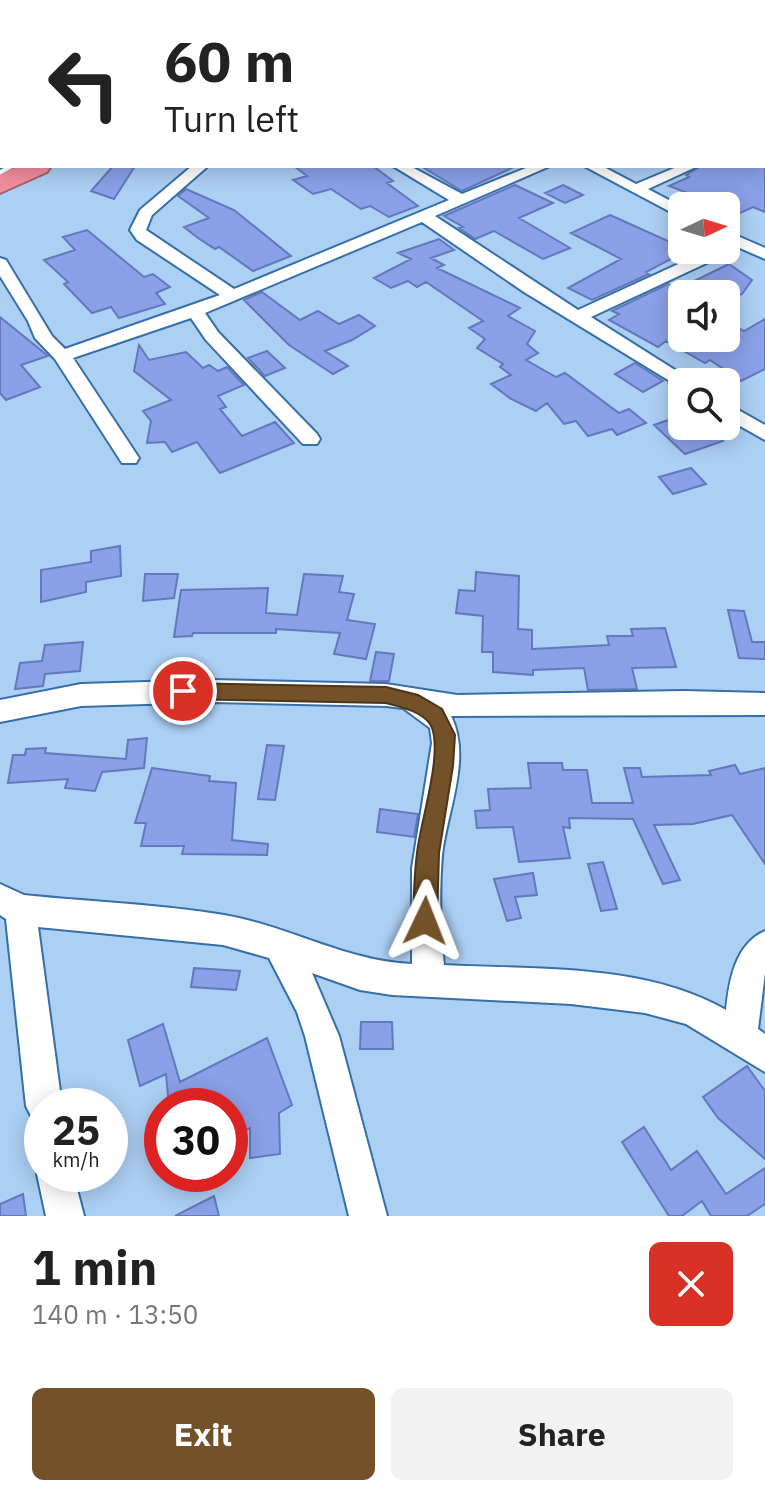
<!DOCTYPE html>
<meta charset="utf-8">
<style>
:root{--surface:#fff;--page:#f2f2f2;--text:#222;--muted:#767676;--accent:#735229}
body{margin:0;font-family:"IBM Plex Sans",sans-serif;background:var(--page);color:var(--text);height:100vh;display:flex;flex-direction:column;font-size:30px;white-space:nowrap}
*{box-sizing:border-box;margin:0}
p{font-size:26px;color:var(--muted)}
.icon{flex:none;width:44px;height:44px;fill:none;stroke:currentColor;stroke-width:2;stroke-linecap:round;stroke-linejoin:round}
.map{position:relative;height:1216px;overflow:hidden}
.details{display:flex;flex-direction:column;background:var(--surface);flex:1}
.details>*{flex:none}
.guide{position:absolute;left:0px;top:0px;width:766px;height:168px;box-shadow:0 4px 20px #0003;background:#fff;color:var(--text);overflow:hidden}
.needle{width:52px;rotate:86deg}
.controls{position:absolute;left:668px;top:192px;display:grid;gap:16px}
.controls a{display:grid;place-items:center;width:72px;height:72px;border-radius:12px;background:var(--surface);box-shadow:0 4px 20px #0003;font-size:40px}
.speed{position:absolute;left:24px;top:1088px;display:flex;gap:16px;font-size:40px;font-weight:700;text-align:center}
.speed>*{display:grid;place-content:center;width:104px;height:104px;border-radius:50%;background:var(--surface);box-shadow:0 4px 20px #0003;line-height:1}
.speed small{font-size:20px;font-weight:400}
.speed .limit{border:12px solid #d22;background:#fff;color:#111}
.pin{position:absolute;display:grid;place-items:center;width:68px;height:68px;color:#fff;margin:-34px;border:4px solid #fff;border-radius:50%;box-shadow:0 2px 8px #0007}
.me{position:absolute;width:88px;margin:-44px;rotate:2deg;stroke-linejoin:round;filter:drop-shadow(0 0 6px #0008)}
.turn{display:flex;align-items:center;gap:28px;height:168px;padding:0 32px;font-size:36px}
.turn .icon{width:104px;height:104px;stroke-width:2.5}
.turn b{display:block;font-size:56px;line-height:68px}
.round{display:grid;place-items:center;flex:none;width:84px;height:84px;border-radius:12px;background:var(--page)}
.summary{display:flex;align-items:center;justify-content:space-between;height:136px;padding:0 32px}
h1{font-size:48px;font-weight:700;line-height:60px}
.primary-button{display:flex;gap:16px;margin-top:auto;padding:16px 32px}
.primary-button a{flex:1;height:92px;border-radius:12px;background:var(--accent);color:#fff;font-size:32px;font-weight:700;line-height:92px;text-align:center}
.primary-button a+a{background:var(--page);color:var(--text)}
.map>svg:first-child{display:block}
.building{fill:#8aa0e8;stroke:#6478bc;stroke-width:2}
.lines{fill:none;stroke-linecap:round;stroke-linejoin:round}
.lane-casing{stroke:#366fa8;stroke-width:4}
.street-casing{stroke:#366fa8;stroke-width:4}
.highway-casing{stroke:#9e6476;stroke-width:4}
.lane{fill:#fff;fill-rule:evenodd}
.street{fill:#fff;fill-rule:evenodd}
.highway{fill:#f28d9d;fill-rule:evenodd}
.route{fill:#735229;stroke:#4b351b;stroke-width:2}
</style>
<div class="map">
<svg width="765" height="1216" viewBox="0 0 765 1216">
<rect width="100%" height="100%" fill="#accff4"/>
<path class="building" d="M113 166H135L114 199 91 191Z
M294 166H373L393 181 387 183 418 206 389 217 370 206 361 209 331 189 313 194 293 180 307 176Z
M421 166H516L462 191Z
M701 166H765V212L753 207 740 213 669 186 689 177 686 175Z
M515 185 553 203 519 218 570 248 543 259 494 231 475 239 459 228 463 227 444 216Z
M563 185 583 195 565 203 545 193Z
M186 189 234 210 291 256 253 271 219 247 215 249 198 238 184 227 209 218 178 196Z
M610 215 688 250 646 272 649 274 592 300 568 288 621 259 571 233Z
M87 230 144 277 153 274 170 287 156 293 165 304 119 318 111 307 92 313 64 284 68 282 44 260 75 250 63 237Z
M439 239 454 250 431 258 444 265 437 268 520 308 508 316 535 331 527 344 538 353 526 360 556 377 565 373 619 413 629 409 646 423 617 435 612 429 588 436 576 421 564 424 547 403 536 411 511 399 491 384 511 375 500 367 503 364 477 348 485 339 469 328 483 321 426 282 417 287 408 281 391 288 374 278 411 259 398 253Z
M729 264 752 280 742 294 726 302V294H682V338H726V321L744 331 765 319V369L741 381 710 360 705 363 666 341 658 347 609 320 619 314 612 311 668 284 678 289Z
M262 292 300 320 318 311 339 324 359 315 375 326 352 340 325 351 348 366 333 374 289 345 244 300Z
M0 317 48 356 21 365 40 387 6 400 0 393Z
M139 345 149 360 186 352 203 368 209 365 218 371 227 367 244 385 218 396 226 407 220 409 242 436 275 422 294 443 220 473 197 442 172 452 165 442 147 443 151 421 143 411 171 400 134 371Z
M267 351 285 368 265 376 248 358Z
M635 363 663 381 643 392 615 374Z
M671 419 686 433 712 427 723 441 685 454 654 425Z
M691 468 706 484 673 494 659 477Z
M120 546 121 576 86 582V592L41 602V570L91 562V551Z
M476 572 519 576 518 629 532 630V649L609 645 607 636H633L631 629 665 628 676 667 632 668 637 689 588 690 584 668 533 670V675L493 672V652H482L483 616 456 613 459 590 475 591Z
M145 574H178L174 598 143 601Z
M304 574 343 576 339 592 354 594 347 620 375 624 366 659 334 654 340 633 276 629V633H193L192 636 174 637 181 590 268 588 266 613 297 615Z
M728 610 744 611 752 642H765V659L739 658Z
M83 642 80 671 45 674 43 686 15 689 20 663 42 661 45 645Z
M376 652 394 654 389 681H370Z
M147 738 144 768 102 772 95 791 65 788 68 779 8 783 13 755H25L26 749 46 748 45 753 126 759 128 740Z
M267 745 284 746 275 800 258 799Z
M528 763H562L563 770H587L592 803H633L624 768H640L642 777 711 775 709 771 735 765 740 774 765 768V864L732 815 693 824 654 825 680 880 663 884 633 819 569 818 570 828 563 827 570 858 519 862 513 827 477 828 475 811 490 810 488 789 531 788Z
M152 768 210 776 209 781 236 783 232 840 268 844 267 855 182 854 184 846H141L146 823H135Z
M380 809 418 814 414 837 377 832Z
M603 862 617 909 601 911 588 864Z
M533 873 537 895 515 897 521 918 507 921 494 879Z
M194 968 240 971 236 990 191 987Z
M361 1022H392L393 1049H360Z
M163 1024 180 1082 267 1038 292 1105 279 1113 280 1154 250 1158V1128L230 1138V1106H169L166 1074 140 1086 128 1040Z
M747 1066 765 1091V1159L718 1118 703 1097Z
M644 1127 671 1170 697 1151 726 1194 765 1168V1204L747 1216H711L702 1201 682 1216H669L622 1142Z
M23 1194 26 1216H0V1204Z
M214 1196 219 1216H175Z"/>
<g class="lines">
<defs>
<path id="lane" d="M7 166H16L0 175V170Z"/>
<path id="street" d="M226 0H241L242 2H227Z
M418 0H432L433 2H419Z
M561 0H574L575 2H562Z
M764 37H765V43H764Z
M2 52V61L0 62V53Z
M764 73 765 74V82L764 81Z
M764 134H765V142H764Z
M192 166H208L152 215 146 230 234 289 449 200 393 166H410L462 194 531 166H550L435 216 578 310 709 250H726L728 247V253L591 317 694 382H682V387L678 386 524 292 422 222 205 313 218 332 317 434 320 439 317 444H303L206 340 191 318 73 358 139 458 136 463H122L55 359 35 338 28 321 0 276V258L6 260 52 336 65 349 220 295 137 240 130 230 140 210Z
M584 166H602L636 184 679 166H698L648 189 682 207V218Z
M726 231 765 248V259L726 242Z
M726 403 765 425V440L726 418Z
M212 680 386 684 457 695 684 691 765 693V715L451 716C472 758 447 811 442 855 439 892 440 929 444 965 537 970 644 963 726 1010 729 981 735 944 765 931V973L758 1029 765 1034V1072L686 1024 645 1013 571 1004 392 995 360 990 312 973 339 1036 387 1216H349L305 1036 297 1012 269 958 223 945 38 927 62 1106H42V1123L32 1118 26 1106 6 919 0 915V884L24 895C90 902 159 904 224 915 289 926 345 961 412 964V868L432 743 430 728 403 708 386 706 212 702 81 706 0 722V700L81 684Z
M42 1161V1174H73L84 1216H46L37 1174Z"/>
<path id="highway" d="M296 0H320L294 2Z
M18 166H51L47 172 0 193V175Z"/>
</defs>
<use href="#lane" class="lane-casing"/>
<use href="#street" class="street-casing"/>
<use href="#highway" class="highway-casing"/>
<use href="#lane" class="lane"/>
<use href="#street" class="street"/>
<use href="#highway" class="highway"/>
</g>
<path class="route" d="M183 683 386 687 418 695 442 709 455 735 453 766 439 853 437 921 433 930 425 933 417 930 413 921C414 899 414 875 417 853 420 823 445 748 430 724 421 711 401 707 386 703L183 699 176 697 174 691 176 685Z"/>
</svg>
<div class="controls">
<a><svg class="needle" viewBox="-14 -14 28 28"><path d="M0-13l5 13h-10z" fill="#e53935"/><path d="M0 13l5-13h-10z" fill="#767676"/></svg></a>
<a><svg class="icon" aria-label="sound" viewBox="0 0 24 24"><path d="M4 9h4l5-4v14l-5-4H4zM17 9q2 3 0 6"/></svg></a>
<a><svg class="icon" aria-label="search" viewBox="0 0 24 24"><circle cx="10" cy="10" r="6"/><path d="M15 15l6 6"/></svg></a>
</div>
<div class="speed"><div>25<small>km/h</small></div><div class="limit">30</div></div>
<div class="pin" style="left:183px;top:691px;background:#d93025"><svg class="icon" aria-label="arrive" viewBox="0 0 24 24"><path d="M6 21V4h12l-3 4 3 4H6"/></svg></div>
<svg class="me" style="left:425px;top:921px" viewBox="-20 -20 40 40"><path d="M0-17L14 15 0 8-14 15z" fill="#735229" stroke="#fff" stroke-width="4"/></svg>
<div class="guide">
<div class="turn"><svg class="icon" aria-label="left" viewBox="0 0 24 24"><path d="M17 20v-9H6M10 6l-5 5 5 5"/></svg><div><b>60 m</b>Turn left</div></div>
</div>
</div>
<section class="details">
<div class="summary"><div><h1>1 min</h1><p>140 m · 13:50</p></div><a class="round" style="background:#d93025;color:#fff"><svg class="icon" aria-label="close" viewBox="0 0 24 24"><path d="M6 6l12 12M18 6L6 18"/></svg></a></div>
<div class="primary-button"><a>Exit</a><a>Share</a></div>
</section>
